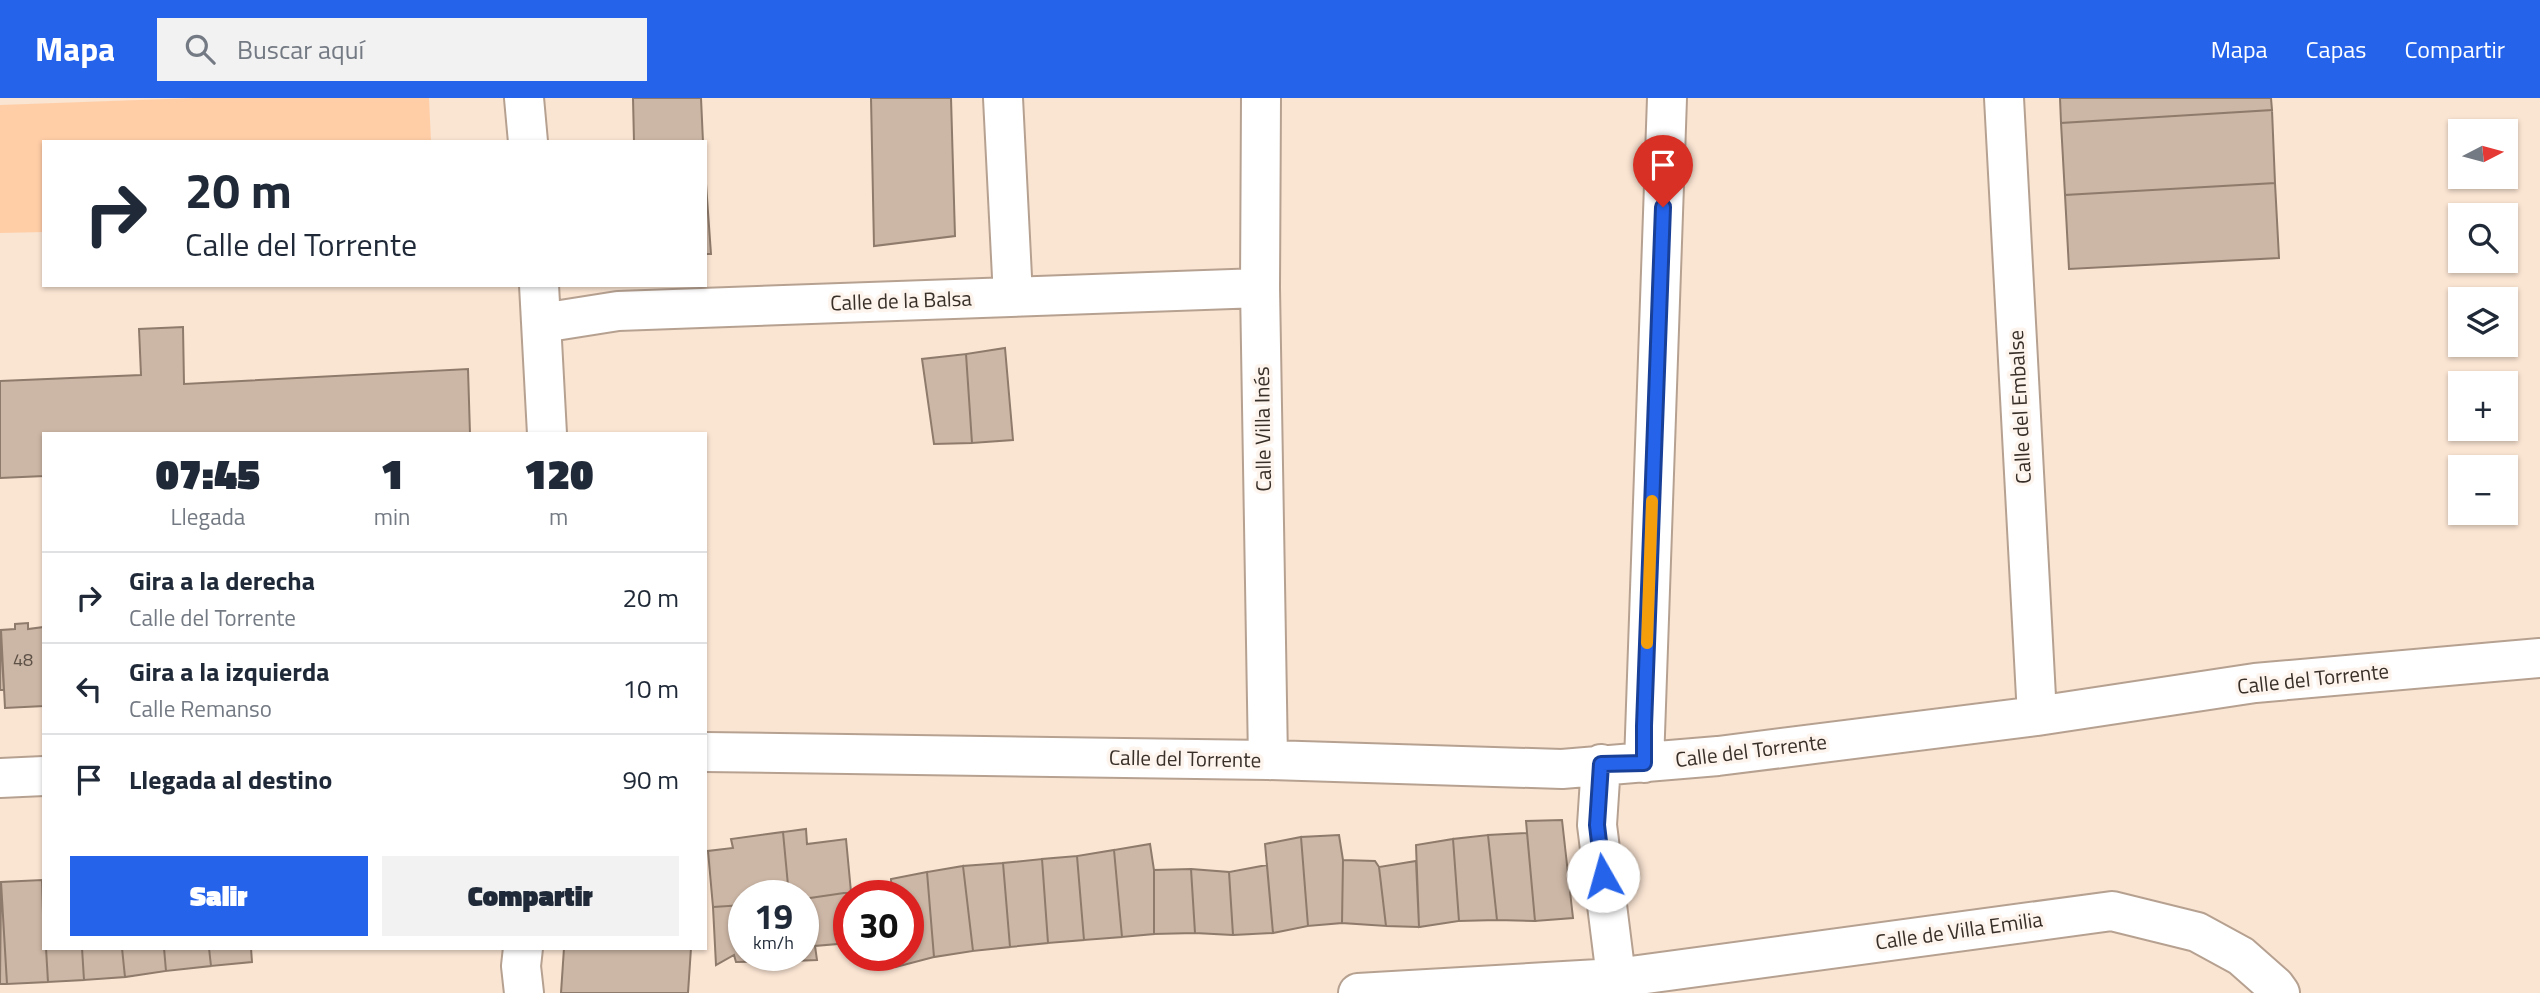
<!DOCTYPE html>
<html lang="es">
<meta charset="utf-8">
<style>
:root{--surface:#fff;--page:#f2f2f3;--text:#1f2937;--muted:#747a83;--line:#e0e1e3;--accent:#2563eb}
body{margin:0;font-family:"Titillium Web",sans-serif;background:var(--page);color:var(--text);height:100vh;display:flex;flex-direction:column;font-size:26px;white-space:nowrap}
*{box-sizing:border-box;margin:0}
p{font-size:23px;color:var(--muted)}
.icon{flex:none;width:38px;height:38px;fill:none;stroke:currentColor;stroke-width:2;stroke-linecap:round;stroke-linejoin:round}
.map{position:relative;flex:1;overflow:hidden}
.panel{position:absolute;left:42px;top:334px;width:665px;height:518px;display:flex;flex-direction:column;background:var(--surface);border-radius:0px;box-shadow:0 2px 5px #0004}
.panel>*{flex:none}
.hud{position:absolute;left:42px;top:42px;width:665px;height:147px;border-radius:0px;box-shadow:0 2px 5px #0004;background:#fff;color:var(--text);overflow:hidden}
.needle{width:46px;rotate:84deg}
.controls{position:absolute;left:2448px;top:21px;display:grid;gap:14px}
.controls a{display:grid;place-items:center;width:70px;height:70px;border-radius:0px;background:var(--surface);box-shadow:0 2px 5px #0004;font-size:35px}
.speed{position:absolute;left:728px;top:782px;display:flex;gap:14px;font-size:35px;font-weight:700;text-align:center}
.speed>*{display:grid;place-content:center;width:91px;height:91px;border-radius:50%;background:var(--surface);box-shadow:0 2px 5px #0004;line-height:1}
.speed small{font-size:18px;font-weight:400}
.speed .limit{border:10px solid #d22;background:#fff;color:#111}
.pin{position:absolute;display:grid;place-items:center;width:60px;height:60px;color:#fff;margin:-72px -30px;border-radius:50% 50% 50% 0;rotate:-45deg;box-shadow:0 0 7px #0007}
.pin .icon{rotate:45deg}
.me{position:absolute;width:77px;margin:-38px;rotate:353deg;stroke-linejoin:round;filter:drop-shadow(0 0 5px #0008)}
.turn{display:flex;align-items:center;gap:24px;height:147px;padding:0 28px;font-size:32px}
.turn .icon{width:91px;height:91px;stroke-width:2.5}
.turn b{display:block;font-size:49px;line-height:60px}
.eta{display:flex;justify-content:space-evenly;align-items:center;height:119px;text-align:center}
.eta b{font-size:42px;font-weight:800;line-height:49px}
.cta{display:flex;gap:14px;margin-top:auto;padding:14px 28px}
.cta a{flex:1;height:80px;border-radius:0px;background:var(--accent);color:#fff;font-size:28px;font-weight:800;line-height:80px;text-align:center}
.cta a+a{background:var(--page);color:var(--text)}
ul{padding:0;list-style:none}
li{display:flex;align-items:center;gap:21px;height:91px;padding:0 28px;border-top:2px solid var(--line)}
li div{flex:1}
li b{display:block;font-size:26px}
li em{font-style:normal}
header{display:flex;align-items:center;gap:42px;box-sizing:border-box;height:98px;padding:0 35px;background:var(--accent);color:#fff}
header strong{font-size:33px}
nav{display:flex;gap:38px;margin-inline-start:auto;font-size:24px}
.search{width:490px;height:63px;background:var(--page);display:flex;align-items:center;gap:18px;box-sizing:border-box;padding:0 24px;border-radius:0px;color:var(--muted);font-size:26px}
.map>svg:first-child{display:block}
.green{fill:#ffcea7}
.building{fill:#ccb6a5;stroke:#8f7b6b;stroke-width:2}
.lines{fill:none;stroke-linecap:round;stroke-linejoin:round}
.street-casing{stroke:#b6a191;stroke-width:42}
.street{stroke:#fff;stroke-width:38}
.route-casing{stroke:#184099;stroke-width:18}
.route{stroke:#2563eb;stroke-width:12}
.slow{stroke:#f59e0b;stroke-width:12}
.labels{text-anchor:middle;stroke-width:7;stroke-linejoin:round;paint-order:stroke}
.number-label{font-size:18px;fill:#5d5147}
.street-label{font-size:21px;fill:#382f28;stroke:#fdf4ed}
</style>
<header>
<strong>Mapa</strong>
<div class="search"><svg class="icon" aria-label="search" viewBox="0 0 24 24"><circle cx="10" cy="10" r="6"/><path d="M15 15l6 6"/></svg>Buscar aquí</div>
<nav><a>Mapa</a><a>Capas</a><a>Compartir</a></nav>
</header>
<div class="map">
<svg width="2540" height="895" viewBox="0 0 2540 895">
<rect width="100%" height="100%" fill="#fae4d2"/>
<path class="green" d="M194 0H429L431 44H44V134L0 135V7Z"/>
<path class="building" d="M633 0H701L703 44H634Z
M871 0H951L955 138 874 148Z
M2060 0H2271L2272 12 2061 25Z
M2272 12 2275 85 2065 97 2061 25Z
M705 72 711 156H705Z
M2275 85 2279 160 2069 171 2065 97Z
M183 229 184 286 468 271 470 336H44V378L0 380V283L141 277 139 231Z
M1005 250 1013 342 972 345 966 256Z
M966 256 972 345 934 346 922 261Z
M28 525V531L44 529V608L5 610 1 532 15 531V526Z
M0 532 4 592H0Z
M1562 722 1573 820 1535 823 1526 723Z
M806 731 807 746 846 741 851 794 803 801V798H789L783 734Z
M783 734 789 798H744V807L713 809 708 753 733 750 731 741Z
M1527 735 1535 823 1497 822 1488 737Z
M1339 737 1343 762 1342 825 1308 828 1301 739Z
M1488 737 1497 822 1459 823 1453 741Z
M1301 739 1308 828 1273 835 1265 746Z
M1453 741 1459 823 1419 829 1416 747Z
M1150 746 1154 772V836L1122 839 1114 752Z
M1114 752 1122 839 1084 842 1077 758Z
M1077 758 1084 842 1048 845 1042 761Z
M1042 761 1048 845 1010 849 1003 765Z
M1343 762 1375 763 1379 769 1386 828 1342 825Z
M1416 763 1419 829 1386 828 1379 769Z
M1003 765 1010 849 973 853 963 768Z
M1267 767 1273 835 1233 837 1229 774Z
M963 768 973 853 934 859 927 774Z
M1191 771 1229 774 1233 837 1195 835Z
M1191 771 1195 835 1154 836V772Z
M927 774 934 859 896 869V858H908V798H892L891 781Z
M42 782 44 850H46L48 884 7 886 1 784Z
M1 784 7 886H0Z
M851 794V798H849V845L815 848 817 862 793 863V858H803V801Z
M744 807V858H793V863L736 864 734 857 716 867 713 809Z
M46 850H82L84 882 48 884Z
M82 850H122L125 879 84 882Z
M122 850H164L166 873 125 879Z
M164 850H209L211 868 166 873Z
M209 850H251L252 864 211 868Z
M564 850H691L688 895H561Z"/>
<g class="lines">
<defs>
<path id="street" d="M524 0 528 44
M1003 0 1013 199
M1261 0 1260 190 1268 662
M2004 0 2037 618
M539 187 547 336
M542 225 618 213 1260 190
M705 654 1268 662 1562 671 1718 658 2037 618 2255 585 2540 560
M1644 665 1667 0
M1601 666 1597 727 1618 895
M0 680 44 678
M523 850 521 868 524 895
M1358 895 1616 880 2112 813 2197 834 2241 858 2275 888 2280 895"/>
</defs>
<use href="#street" class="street-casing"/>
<use href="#street" class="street"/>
</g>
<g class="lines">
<defs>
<path id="route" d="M1603 778 1597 727 1601 666 1644 665V628L1663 109"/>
</defs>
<use href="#route" class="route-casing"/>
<use href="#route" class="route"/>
<path class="slow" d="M1647 545 1652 403"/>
</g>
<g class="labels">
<g class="number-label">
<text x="23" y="568">48</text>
</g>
<g class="street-label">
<text transform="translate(901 203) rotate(-2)" y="7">Calle de la Balsa</text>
<text transform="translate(2020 309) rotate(-93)" y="7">Calle del Embalse</text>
<text transform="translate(1263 331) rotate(-91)" y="7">Calle Villa Inés</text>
<text transform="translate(2313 581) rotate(-6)" y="7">Calle del Torrente</text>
<text transform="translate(1751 653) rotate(-7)" y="7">Calle del Torrente</text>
<text transform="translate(1185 661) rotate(1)" y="7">Calle del Torrente</text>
<text transform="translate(1959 833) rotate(-8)" y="7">Calle de Villa Emilia</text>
</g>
</g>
</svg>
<div class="controls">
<a><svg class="needle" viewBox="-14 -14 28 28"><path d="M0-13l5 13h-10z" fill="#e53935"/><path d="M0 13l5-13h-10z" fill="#747a83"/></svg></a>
<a><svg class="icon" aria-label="search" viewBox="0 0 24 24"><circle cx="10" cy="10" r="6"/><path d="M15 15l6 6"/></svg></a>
<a><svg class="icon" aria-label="layers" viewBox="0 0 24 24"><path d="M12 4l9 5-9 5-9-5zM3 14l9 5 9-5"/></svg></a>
<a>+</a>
<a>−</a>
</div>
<div class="speed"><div>19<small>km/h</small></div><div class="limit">30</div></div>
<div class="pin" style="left:1663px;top:109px;background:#d93025"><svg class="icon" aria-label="arrive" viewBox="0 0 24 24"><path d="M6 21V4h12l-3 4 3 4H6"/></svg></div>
<svg class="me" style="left:1603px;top:778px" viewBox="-20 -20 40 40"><circle r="19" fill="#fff"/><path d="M0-13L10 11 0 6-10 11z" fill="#2563eb"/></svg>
<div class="hud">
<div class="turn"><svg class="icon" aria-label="right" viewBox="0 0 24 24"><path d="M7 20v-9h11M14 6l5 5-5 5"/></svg><div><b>20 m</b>Calle del Torrente</div></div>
</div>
<section class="panel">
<div class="eta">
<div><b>07:45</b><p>Llegada</p></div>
<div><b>1</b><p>min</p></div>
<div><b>120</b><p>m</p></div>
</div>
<ul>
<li><svg class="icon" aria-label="right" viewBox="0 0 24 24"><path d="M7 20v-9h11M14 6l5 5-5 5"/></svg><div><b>Gira a la derecha</b><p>Calle del Torrente</p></div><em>20 m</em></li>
<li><svg class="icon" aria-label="left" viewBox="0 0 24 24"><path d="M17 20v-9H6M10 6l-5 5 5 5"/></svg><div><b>Gira a la izquierda</b><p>Calle Remanso</p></div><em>10 m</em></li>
<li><svg class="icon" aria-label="arrive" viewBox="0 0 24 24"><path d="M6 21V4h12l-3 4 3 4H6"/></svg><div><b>Llegada al destino</b></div><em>90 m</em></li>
</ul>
<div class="cta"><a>Salir</a><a>Compartir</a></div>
</section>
</div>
